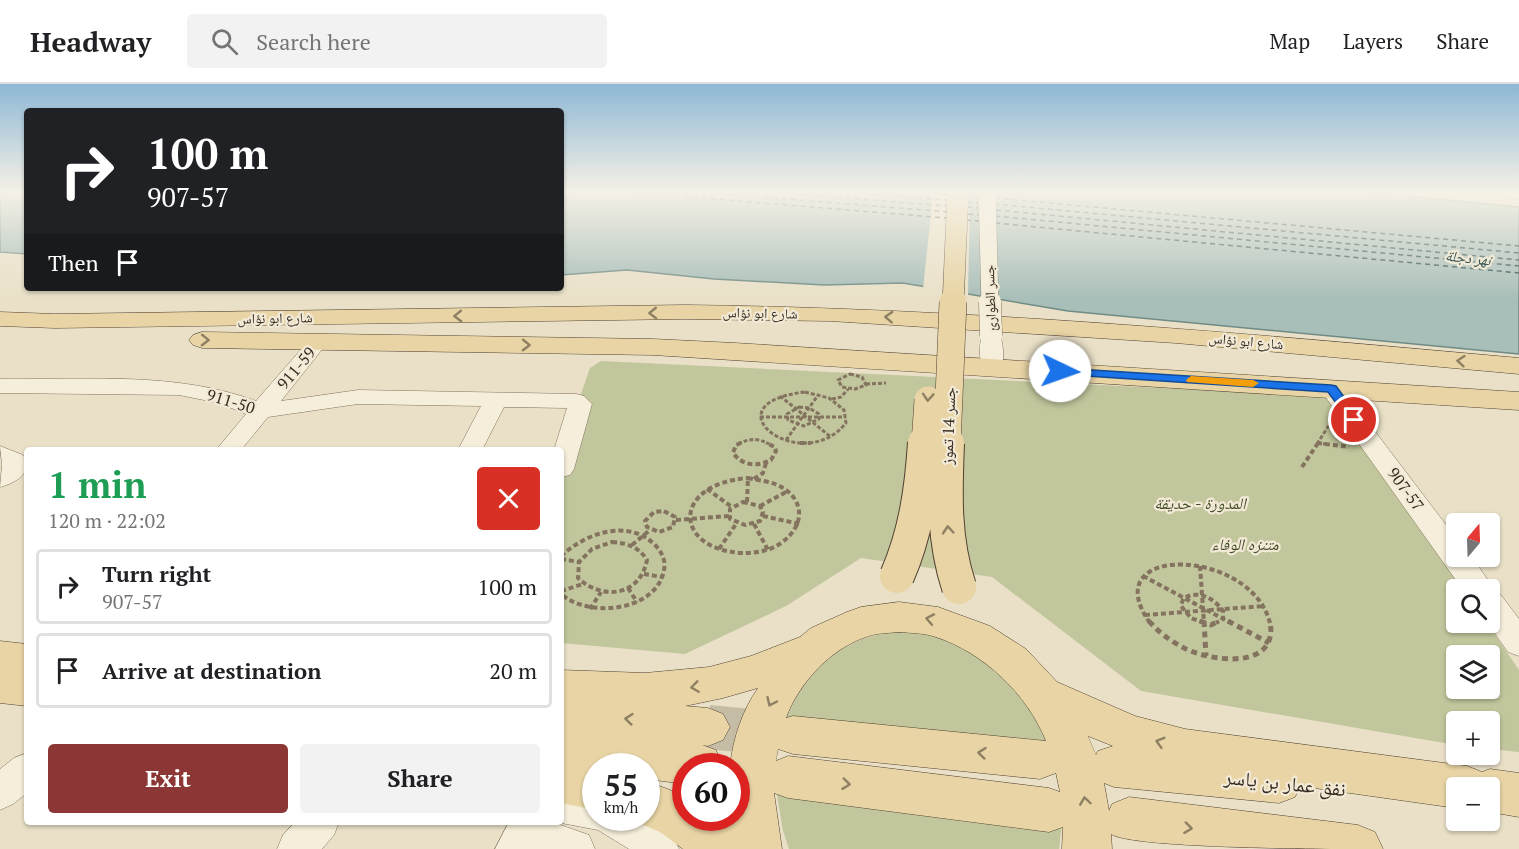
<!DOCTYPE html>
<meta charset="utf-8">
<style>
:root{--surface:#fff;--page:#f2f2f2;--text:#202124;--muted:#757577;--line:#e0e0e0;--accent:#8c3735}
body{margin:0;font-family:"PT Serif","Noto Naskh Arabic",serif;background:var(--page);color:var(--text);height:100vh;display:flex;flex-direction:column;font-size:22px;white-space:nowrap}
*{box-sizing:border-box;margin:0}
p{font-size:20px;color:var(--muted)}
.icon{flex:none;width:33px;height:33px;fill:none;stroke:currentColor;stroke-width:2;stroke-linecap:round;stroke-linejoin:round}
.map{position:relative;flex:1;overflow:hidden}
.side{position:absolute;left:24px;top:363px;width:540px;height:378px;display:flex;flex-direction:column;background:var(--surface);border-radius:6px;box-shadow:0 2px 4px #0004}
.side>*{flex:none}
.banner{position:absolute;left:24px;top:24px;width:540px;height:183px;border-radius:6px;box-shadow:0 2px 4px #0004;background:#202124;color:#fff;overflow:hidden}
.needle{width:39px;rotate:19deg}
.fabs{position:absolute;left:1446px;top:429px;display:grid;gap:12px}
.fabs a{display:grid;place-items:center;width:54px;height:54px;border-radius:6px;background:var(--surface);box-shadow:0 2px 4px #0004;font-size:30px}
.speed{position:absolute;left:582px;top:669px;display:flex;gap:12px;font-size:30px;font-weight:700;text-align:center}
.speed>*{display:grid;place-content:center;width:78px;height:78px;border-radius:50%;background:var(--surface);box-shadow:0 2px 4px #0004;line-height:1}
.speed small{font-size:15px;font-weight:400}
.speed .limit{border:9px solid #d22;background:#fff;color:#111}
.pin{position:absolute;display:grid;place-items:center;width:51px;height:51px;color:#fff;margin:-26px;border:3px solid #fff;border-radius:50%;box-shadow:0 2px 6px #0007}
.me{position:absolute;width:66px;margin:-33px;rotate:93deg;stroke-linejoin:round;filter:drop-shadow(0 0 4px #0008)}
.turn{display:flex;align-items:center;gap:21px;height:126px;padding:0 24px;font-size:27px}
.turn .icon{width:78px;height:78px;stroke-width:2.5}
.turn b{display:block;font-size:42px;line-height:51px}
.then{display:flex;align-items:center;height:57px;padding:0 24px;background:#0003;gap:12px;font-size:22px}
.round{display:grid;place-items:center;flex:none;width:63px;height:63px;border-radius:6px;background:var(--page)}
.summary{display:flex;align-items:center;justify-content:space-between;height:102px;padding:0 24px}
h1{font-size:36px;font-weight:600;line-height:45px;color:#1e9e55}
.action{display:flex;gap:12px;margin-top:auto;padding:12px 24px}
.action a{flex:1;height:69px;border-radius:6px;background:var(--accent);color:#fff;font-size:24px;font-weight:600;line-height:69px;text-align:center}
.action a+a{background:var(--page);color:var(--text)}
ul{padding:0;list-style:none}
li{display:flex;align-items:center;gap:18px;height:75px;margin:0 12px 9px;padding:0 12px;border:3px solid var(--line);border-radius:6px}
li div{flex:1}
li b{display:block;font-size:22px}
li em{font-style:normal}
header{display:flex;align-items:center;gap:36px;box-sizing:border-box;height:84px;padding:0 30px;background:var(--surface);border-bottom:2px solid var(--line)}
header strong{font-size:28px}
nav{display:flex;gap:33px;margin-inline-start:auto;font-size:21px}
.search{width:420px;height:54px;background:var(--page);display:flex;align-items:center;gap:15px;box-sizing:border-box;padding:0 21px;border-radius:6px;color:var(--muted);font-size:22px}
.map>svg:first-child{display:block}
.green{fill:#c1c69c;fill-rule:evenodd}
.water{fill:#a8beb8;stroke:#708b85;stroke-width:1.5}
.pier{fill:#e9e0c7}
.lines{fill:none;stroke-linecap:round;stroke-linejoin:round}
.ferry{stroke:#325352;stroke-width:1.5;stroke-dasharray:5 4;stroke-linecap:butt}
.major-tunnel{stroke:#c5bca6;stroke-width:44;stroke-dasharray:44 22;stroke-linecap:butt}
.minor-casing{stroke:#83735f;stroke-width:1}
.major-casing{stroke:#524232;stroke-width:1}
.path-far2{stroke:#83735f;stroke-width:3;stroke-dasharray:4 2;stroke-linecap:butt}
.path-far1{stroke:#83735f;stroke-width:4;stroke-dasharray:5 3;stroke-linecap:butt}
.path{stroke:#83735f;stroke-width:5;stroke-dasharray:6 4.5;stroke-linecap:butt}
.minor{fill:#f5eeda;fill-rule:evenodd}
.major{fill:#e8d4a4;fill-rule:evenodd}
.minor-bridge-far1-casing{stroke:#83735f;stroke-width:18;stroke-linecap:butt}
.minor-bridge-casing{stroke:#83735f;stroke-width:23;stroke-linecap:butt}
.major-bridge-far2-casing{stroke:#524232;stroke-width:22;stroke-linecap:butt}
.major-bridge-far1-casing{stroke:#524232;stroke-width:28;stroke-linecap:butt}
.major-bridge-casing{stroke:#524232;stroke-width:36;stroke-linecap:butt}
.minor-bridge-far1{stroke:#f5eeda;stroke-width:17}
.minor-bridge{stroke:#f5eeda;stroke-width:22}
.major-bridge-far2{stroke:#e8d4a4;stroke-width:21}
.major-bridge-far1{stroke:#e8d4a4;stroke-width:27}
.major-bridge{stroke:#e8d4a4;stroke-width:34}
.oneway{stroke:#8e8062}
.route{fill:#1a73e8;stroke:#114b97;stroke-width:1.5}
.slow{fill:#f59e0b}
.labels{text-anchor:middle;stroke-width:4.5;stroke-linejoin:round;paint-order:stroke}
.far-street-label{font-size:14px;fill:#352b21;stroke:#f2ead6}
.far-water-label{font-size:15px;font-style:italic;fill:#325352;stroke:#f2ead6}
.street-label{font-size:16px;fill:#352b21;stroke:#f2ead6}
.park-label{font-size:16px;font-style:italic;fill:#454f29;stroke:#f2ead6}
.near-street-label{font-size:20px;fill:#352b21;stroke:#f2ead6}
</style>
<header>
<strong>Headway</strong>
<div class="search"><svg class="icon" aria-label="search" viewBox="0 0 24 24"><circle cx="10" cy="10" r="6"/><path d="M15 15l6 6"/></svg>Search here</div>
<nav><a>Map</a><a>Layers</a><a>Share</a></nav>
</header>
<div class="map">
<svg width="1519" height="765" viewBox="0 0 1519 765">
<rect width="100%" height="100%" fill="#e9e0c7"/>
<path class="green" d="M601 277 1329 312 1465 505 1456 506V538L1487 539 1519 586V668L1490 665V638H1456V661L1141 607 992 493 861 474 786 522 685 570 561 559V368L590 284ZM1456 572H1490V604H1456Z
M901 547C957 550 1008 583 1036 632 1042 643 1046 655 1050 666L783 644C803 587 840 552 901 547Z
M776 705 1062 738 1059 765H789L783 747Z"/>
<path class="water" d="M0 109H27V170L0 168Z
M561 109H1375L1519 123V270L1068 227 903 199 824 201 714 195 627 186 561 191Z"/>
<path class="pier" d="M933 109H970L968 212 923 205Z"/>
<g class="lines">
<path class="ferry" d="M639 109 946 134
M710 109 949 128
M783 109 947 122
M854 109 948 116
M925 109 948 110
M968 112 978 113
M995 114 1519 162
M967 118 980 119
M994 120 1519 169
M967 123 980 124
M996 126 1519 176
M968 130 979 131
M995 132 1519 182
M966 136 979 137
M995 139 1519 189"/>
<path class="major-tunnel" d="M708 643 780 650"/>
<defs>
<path id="minor" d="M1499 109H1519V115L1502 112Z
M991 246 998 248C1004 256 1005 279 1000 288L992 290 984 288C979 279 978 256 984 248Z
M318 252 325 254 328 258 281 317 358 306 576 310 584 312 592 320 574 385 570 391 561 393V366H554L567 324 504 323 482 366H458L481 322 358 320 268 333 241 366H216L246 330 219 319 179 311 0 309V295C85 296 175 287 256 317L311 254Z
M1331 298 1339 300 1456 454V472H1471L1495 506 1494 509 1501 511 1519 535V572L1508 568 1487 538H1490V506H1463L1320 305 1323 300Z
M0 362 23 371 27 379C27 393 12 400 0 403L2 381Z
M27 669V709L13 720 0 726V685L14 674Z
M561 704 596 711V734C633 734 662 724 679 765H629L598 746 556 738H561Z
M295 738H339L334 751 322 765H277L283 751Z
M509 738H552L589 751 595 765H495Z"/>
<path id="major" d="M685 221C964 224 1241 249 1519 274V290L1176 259 830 237 685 235 55 244 0 242V228L55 230Z
M202 248 653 255 735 259 1519 308V326L653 271 202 264 193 261 189 256 193 251Z
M899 518 938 523 990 542 1026 565 1057 598 1135 632 1185 645 1467 682 1482 688 1490 685 1519 689V733L1490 728V704H1456V724L1300 702 1295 713 1279 719 1114 703 1104 699 1109 727 1112 720 1129 713 1358 741 1375 748 1383 765C1340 765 1133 765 1111 750L1112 765H1062L1063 743 1049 748 788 714 774 709 782 765H683L660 748 629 735 646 734V697L686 712V734H719L729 741 728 734H736V682H730C733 655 742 627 758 604L723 614 685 622 708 624 723 630 730 643 723 656 708 662 702 661 716 666 722 682H686V700L646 695V682H596V726L561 719V586L645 589 709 583 751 572 800 553 811 544 847 528 861 523ZM899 548C911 549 925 549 936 553 984 569 1027 610 1046 657L793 632 786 634C799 599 830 565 866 553 876 549 889 549 899 548ZM1088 652 1113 662 1098 667 1096 671ZM778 665 793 670 1040 695 1056 689 1060 708 1049 704 788 672 776 677Z
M0 557 27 560V622L0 619Z"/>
</defs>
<use href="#minor" class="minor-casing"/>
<use href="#major" class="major-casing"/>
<path class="path-far2" d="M850 290 862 293 866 301 855 305 842 303 838 296Z
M866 300 886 299
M805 308 829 314 844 326 846 339C802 394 704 320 805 308Z
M780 312 831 353
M832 315 841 313 848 305
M799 323 809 324 819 330V335L804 342 788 336 787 330Z
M760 333H846
M786 356 819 310
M1317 359 1326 360
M738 360C750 354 758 354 769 360
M1317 360 1331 338"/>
<path class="path-far1" d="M741 359 736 361 733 369C743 382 757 383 771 376L776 367 775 363 766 359
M800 359H811
M1317 359 1349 363
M1302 383 1318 359
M748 394C757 396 767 397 775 400 805 412 807 441 781 459 770 467 756 469 742 469 673 465 671 400 748 394Z
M754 395 763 389 766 379
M707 405 732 423
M743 418 760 422 763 428 760 437 745 441 730 435V425Z
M747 418 748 394
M760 422 788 407
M664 427 675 433 673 443 659 448 647 443 645 437 654 428Z
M763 432 800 440
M676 436 729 432
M754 440 768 466
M612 458C627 459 639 463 647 476 640 512 603 517 578 494L579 478 592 465Z
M632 461 650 446
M719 465 736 440
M561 472C586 449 628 434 655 461 662 468 666 477 664 486 657 527 589 535 561 510
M561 475 579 478
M1200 482 1204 539
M644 490 662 493
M1143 492 1231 539
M628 504 637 518
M561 507 583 500
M590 525 601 508
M1145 531 1264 522
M1150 539C1093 459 1251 463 1270 539
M1204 539 1191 534 1181 522 1183 515C1197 505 1214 514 1223 527V535L1216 539"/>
<path class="path" d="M1149 537C1159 549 1172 558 1186 565 1214 578 1279 586 1270 537
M1200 537 1211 541 1219 537
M1204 537 1206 572
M1228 537 1269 559"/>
<use href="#minor" class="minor"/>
<use href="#major" class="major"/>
<defs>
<path id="minor-bridge-far1" d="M987 109 990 220"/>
<path id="minor-bridge" d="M990 218 991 252"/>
<path id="major-bridge-far2" d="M953 220 958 109"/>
<path id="major-bridge-far1" d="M925 360 928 316
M947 360 953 218"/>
<path id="major-bridge" d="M947 359C945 408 943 455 959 503
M897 492C916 449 922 405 925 359"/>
</defs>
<use href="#minor-bridge-far1" class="minor-bridge-far1-casing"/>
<use href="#minor-bridge" class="minor-bridge-casing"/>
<use href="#major-bridge-far2" class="major-bridge-far2-casing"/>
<use href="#major-bridge-far1" class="major-bridge-far1-casing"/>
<use href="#major-bridge" class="major-bridge-casing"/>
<use href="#minor-bridge-far1" class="minor-bridge-far1"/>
<use href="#minor-bridge" class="minor-bridge"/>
<use href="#major-bridge-far2" class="major-bridge-far2"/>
<use href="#major-bridge-far1" class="major-bridge-far1"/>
<use href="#major-bridge" class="major-bridge"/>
</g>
<defs><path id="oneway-chevron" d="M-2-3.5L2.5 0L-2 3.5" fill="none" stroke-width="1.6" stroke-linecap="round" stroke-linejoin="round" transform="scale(1.5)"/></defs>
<g class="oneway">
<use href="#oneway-chevron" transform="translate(653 229) rotate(179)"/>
<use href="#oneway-chevron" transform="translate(458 232) rotate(179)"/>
<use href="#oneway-chevron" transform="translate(889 233) rotate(-177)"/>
<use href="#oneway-chevron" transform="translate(205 256) rotate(1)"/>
<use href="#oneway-chevron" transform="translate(526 261) rotate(1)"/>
<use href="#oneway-chevron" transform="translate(1461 277) rotate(-175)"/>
<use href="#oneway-chevron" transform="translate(928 313) rotate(94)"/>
<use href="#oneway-chevron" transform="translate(948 446) rotate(-95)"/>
<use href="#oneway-chevron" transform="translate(930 535) rotate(-169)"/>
<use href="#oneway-chevron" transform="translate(695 603) rotate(172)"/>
<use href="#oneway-chevron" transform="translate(771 618) rotate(115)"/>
<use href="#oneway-chevron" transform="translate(629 635) rotate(-174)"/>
<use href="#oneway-chevron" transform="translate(1160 658) rotate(-164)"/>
<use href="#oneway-chevron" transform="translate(982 669) rotate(-174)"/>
<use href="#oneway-chevron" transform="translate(846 700) rotate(7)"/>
<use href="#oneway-chevron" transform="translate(1085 717) rotate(-98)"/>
<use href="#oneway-chevron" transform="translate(1188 744) rotate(7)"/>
</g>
<linearGradient id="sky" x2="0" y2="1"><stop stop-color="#8eb8d5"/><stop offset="0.5" stop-color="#f5f1e6"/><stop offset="1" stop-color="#f5f1e6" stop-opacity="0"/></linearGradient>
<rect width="1519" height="216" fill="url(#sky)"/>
<path class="route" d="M1060 284 1331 301 1336 302 1361 336 1359 338H1350L1328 308 1056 290 1054 287Z"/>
<path class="slow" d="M1191 292 1253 296 1259 299 1253 303 1187 298 1186 296Z"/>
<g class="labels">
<g class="far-street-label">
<text transform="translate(990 214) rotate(-92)" y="5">جسر الطوارئ</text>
<text transform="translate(760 229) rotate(1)" y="5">شارع ابو نؤاس</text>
<text transform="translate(275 234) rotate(-1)" y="5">شارع ابو نؤاس</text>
<text transform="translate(1246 257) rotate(5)" y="5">شارع ابو نؤاس</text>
</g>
<g class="far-water-label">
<text transform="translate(1468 174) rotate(6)" y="5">نهر دجلة</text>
</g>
<g class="street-label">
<text transform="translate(296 284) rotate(-50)" y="6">911-59</text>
<text transform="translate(231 317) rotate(17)" y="6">911-50</text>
<text transform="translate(948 342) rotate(-88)" y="6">جسر 14 تموز</text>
<text transform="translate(1406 405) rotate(54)" y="6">907-57</text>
</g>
<g class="park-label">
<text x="1200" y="425">المدورة - حديقة</text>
<text x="1245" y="466">متنزه الوفاء</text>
</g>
<g class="near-street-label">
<text transform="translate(1285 699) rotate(6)" y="7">نفق عمار بن ياسر</text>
</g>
</g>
</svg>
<div class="fabs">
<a><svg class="needle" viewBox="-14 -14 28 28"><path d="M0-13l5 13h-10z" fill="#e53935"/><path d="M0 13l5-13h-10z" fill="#757577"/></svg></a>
<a><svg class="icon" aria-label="search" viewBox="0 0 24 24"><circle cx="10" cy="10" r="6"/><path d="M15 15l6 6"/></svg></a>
<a><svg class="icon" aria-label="layers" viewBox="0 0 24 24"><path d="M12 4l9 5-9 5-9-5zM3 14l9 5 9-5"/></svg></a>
<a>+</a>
<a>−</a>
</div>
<div class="speed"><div>55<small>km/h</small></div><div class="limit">60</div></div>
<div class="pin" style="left:1354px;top:336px;background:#d93025"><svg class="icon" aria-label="arrive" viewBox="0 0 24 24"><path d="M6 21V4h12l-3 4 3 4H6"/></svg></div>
<svg class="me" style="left:1060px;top:287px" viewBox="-20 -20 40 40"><circle r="19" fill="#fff"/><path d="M0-13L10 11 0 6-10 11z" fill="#1a73e8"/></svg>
<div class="banner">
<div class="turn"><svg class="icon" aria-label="right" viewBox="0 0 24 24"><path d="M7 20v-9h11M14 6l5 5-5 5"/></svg><div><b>100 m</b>907-57</div></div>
<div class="then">Then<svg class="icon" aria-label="arrive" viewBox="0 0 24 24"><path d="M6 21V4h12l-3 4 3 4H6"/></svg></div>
</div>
<section class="side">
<div class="summary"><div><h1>1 min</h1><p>120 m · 22:02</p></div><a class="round" style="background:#d93025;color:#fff"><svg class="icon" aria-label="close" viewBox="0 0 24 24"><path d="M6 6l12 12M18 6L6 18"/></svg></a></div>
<ul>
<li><svg class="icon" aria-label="right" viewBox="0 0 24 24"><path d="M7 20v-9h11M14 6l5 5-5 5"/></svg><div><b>Turn right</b><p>907-57</p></div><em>100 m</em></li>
<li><svg class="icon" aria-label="arrive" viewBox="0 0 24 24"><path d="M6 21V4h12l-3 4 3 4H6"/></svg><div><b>Arrive at destination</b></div><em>20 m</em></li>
</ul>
<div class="action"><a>Exit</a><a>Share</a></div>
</section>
</div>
